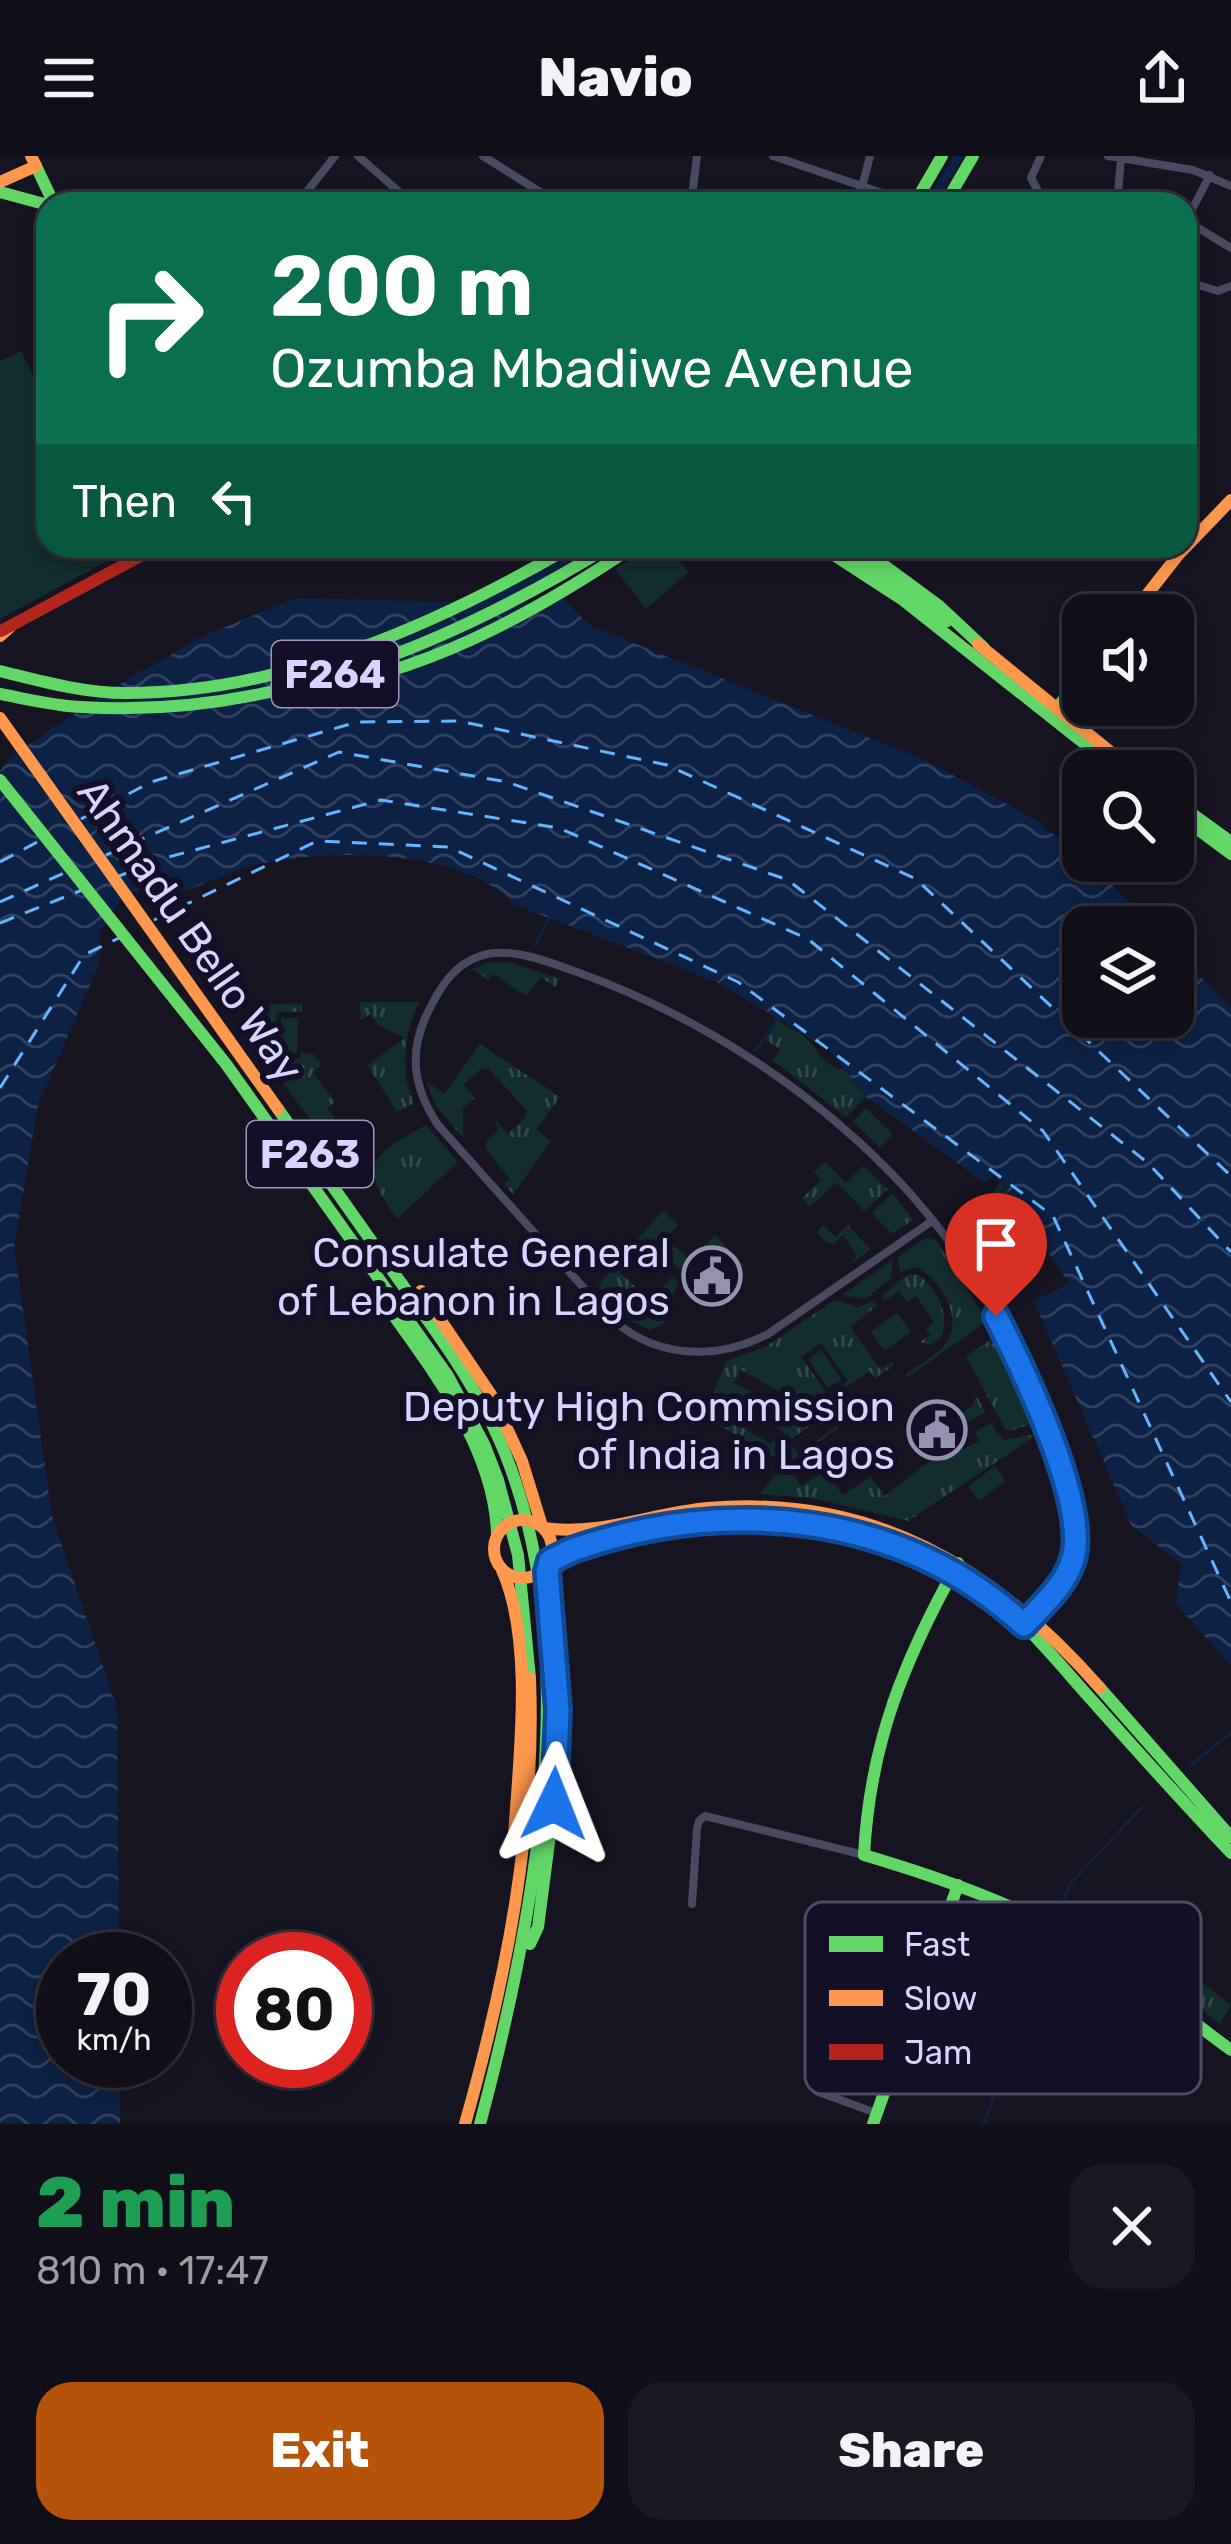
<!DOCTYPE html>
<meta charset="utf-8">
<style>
:root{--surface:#100f19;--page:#191822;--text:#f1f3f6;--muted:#9c9ca2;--line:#302f38;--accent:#b45309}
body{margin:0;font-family:Rubik,sans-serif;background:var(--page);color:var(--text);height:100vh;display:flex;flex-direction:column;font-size:45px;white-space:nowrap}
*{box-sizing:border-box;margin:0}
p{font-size:39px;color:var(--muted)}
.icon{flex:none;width:66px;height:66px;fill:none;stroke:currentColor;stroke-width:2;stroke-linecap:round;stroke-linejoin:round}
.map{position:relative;height:1968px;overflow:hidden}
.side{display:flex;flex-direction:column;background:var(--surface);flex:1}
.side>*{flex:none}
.guide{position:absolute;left:36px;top:36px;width:1161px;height:366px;border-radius:36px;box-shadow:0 6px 18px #0003,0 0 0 3px var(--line);background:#0b6e4f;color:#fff;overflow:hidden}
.buttons{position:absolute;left:1062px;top:438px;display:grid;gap:24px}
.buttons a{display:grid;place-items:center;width:132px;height:132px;border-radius:24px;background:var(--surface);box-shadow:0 6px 18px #0003,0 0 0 3px var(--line);font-size:60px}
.speed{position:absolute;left:36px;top:1776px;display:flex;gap:24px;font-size:60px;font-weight:700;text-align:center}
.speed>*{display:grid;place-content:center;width:156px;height:156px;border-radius:50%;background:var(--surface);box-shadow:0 6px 18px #0003,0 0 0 3px var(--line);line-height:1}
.speed small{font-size:30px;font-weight:400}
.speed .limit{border:18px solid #d22;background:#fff;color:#111}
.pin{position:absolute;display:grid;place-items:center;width:102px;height:102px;color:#fff;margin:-123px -51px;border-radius:50% 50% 50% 0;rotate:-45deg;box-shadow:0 0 12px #0007}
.pin .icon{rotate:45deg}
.me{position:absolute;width:132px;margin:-66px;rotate:2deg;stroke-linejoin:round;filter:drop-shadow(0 0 9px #0008)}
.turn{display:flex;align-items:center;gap:42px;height:252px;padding:0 36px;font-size:54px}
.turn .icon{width:156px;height:156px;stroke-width:2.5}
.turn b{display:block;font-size:84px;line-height:102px}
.then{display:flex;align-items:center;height:114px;padding:0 36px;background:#0003;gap:24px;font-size:45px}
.round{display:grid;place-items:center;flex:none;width:126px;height:126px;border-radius:36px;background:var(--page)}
.summary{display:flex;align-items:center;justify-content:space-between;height:204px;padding:0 36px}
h1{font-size:72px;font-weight:800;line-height:90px;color:#1e9e55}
.button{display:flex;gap:24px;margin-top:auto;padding:24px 36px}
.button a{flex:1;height:138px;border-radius:36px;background:var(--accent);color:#fff;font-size:48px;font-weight:800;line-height:138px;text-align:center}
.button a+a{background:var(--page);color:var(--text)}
header{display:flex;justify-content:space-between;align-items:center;height:156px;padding:0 36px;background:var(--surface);font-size:54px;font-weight:800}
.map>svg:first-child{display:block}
.grass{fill:url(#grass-tufts);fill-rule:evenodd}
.garden{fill:#132c2d}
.water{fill:url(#water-waves)}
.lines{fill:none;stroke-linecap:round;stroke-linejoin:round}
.stream{stroke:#0d2144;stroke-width:3}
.canal{stroke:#0d2144;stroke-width:9}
.ferry{stroke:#62b6ff;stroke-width:3;stroke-dasharray:15 12;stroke-linecap:butt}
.street{stroke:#4a4962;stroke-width:8}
.fast{stroke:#63d668;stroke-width:12}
.slow{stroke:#ff974d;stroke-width:12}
.jam{stroke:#b3261e;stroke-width:12}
.route-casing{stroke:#114b97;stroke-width:30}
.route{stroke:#1a73e8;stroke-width:21}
.labels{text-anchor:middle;stroke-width:12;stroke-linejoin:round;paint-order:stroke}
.shield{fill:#130f26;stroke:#9e99be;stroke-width:3}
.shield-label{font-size:39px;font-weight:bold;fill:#d9d4ff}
.street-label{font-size:42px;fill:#d9d4ff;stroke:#130f26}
.poi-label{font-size:42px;fill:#d9d4ff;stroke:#130f26;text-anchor:end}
.key{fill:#130f26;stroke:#4e4a67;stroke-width:3}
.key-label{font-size:33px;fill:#d9d4ff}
</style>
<header><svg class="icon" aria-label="menu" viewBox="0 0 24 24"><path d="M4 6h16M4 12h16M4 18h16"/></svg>Navio<svg class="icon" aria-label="share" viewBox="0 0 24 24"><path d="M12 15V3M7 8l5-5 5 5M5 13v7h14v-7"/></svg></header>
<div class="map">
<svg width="1231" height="1968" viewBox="0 0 1231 1968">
<defs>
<pattern id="grass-tufts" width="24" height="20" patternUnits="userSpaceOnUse" patternTransform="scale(3)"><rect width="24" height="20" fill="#132c2d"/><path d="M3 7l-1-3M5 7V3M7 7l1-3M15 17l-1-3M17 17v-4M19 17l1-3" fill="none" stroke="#354a4c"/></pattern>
<pattern id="water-waves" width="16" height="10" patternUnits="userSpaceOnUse" patternTransform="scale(3)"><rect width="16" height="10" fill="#0d2144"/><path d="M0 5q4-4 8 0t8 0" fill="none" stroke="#304060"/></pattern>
</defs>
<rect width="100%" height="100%" fill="#161421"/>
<path class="grass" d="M508 806 560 823 555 831 541 821 526 840 493 818 488 824 472 813 487 807Z
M419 846C404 878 399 914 414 947L397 956 367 909 405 882 379 870 370 858 361 864 360 846Z
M302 847V856H277L275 902 300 903 301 896 313 898 322 909 313 916 335 946 327 952 363 1000 364 1024 359 1028 273 914 261 849Z
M778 864C786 871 798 875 806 882 818 893 822 911 843 913L866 941 846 961 773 904 780 894 765 883Z
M480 888 560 941 536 974 551 985 513 1038 504 1028 510 1023 486 993 487 983 498 976 496 965 508 978 524 963 527 955 488 912 480 914 463 929 475 942 463 952V982L436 950 426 925 444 938Z
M426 969 458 1006 397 1063C357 1007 371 1000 426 969Z
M825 1006 846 1027 863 1010 888 1033 864 1055 837 1026 810 1051 802 1042 821 1024 814 1016Z
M1000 1026 1020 1056 1018 1076 994 1046 993 1035Z
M893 1037 913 1064 892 1078 872 1057Z
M663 1054 678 1069 666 1082 691 1105 715 1079 744 1109 704 1148 689 1137 683 1116 647 1083 619 1116 651 1145 672 1121 678 1128 663 1168 650 1174 633 1166 598 1130Z
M824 1069 835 1081 848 1069 870 1093 851 1109 857 1099 843 1079 834 1088 827 1087 817 1076Z
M926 1082 936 1084 987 1165 908 1221 906 1218C918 1209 937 1199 946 1187 965 1162 939 1120 915 1111L900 1116 898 1101Z
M893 1104 891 1122 866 1143 842 1139Z
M918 1118C937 1134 949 1154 942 1180L930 1189 920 1186 930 1179 926 1173 934 1166 916 1140 907 1146 899 1135 885 1145 881 1140 907 1119Z
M835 1144 858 1151 874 1145 877 1150 850 1171 880 1213 892 1206 894 1209 876 1222 869 1215 826 1245 829 1250 825 1254 838 1272 787 1309 801 1330 852 1298 859 1308 834 1327 843 1339 870 1321 885 1340 936 1300 923 1282 973 1249 976 1239 985 1256 953 1275 964 1293 979 1285 975 1276 991 1267 1003 1284 1038 1278 908 1365 813 1342 759 1338 786 1308 704 1260 726 1205 765 1191ZM821 1187 848 1225 828 1239 801 1201ZM741 1214 811 1253 804 1265 734 1227ZM733 1247 784 1276 780 1284 776 1282 771 1288 728 1263ZM826 1258 836 1271 798 1297 789 1285Z
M897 1157 911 1176 884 1195 871 1176Z
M995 1181 1034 1267 1010 1275 1005 1273 966 1200Z
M1165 1797 1231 1849 1220 1868 1153 1815Z"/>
<path class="garden" d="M21 195 48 249V390H99L107 405 0 463V205Z
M652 390H665L689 416 646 453 615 413Z
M281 862H298L297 897H280Z
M866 952 893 978 880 992 853 966Z
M821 1194 842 1223 828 1232 808 1204Z
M995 1310 1006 1325 979 1345 968 1330Z"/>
<path class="water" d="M295 442 488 447H552L563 443 589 469 923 603 1044 668 1043 672 1083 697V705L1093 710 1154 771H1083V861H1173V792L1231 852V1510L1176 1448 1181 1408 1131 1369 1034 1145 1069 1127 995 1019 984 1026 866 941 828 893 717 826 513 748C463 690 317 692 247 711 225 717 179 742 158 740 152 739 147 735 141 733L121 743 100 776 99 808 38 949 14 1091 52 1360 117 1552 119 1803H63V1905H119L120 1968H0V615L12 600 106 536 202 481Z"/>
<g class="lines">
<path class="stream" d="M535 789 549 762
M756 894 777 863
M1190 1610 1231 1577
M1062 1748 1070 1728 1142 1651
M984 1968 1051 1777"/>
<path class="canal" d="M930 48 959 0
M488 447 592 390"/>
<path class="ferry" d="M81 663 151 626 357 566 459 565 667 609 916 723 1231 1020
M106 699 339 596 507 626 788 724 1148 1007 1231 1096
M0 706 41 684
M119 720 165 702 381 644 559 672 808 783 1043 975 1231 1246
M0 746 64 717
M154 764 317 685 449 691 738 826 1053 1060 1231 1446
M0 767 82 734
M0 932 84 799 119 782"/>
<path class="street" d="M358 0 413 48
M483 0 559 48
M773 0 903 44
M1041 0 1031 22 1045 48
M1108 0 1193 14 1231 30
M863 27 870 0
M1117 46 1121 4
M297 48 335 0
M691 48 697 0
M1088 48H1129
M1185 64 1231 92
M1186 65 1210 19
M1185 125 1218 135 1231 130
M932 1065 768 1178C714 1206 651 1202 607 1158L438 969C414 933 408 898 427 858 439 833 453 809 480 800 511 790 549 806 577 816 702 861 818 937 908 1035 966 1100 1013 1178 1042 1261 1072 1349 1105 1382 1033 1459
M692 1748 697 1673 699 1665 705 1660 864 1699
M812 1894 808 1912 816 1935 876 1957"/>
<path class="fast" d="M36 10 54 48
M0 36 48 49
M914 48 942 0
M945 48 973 0
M820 390 903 444 1119 615
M840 390 947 465
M858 390 938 449 984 492
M0 515C41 525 83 537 126 537 284 537 438 468 572 390
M296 536C422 519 530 460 634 390
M0 538C27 543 55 550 82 551 273 563 450 488 610 390
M1051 559 1083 520
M0 624 226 908 448 1220 484 1288 498 1324 518 1399 530 1522
M1173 644 1231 686
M1173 655 1231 698
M278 953C318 1010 359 1067 399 1124 433 1171 467 1217 493 1270 591 1474 536 1758 480 1968
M384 1146C432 1214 495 1292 497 1379
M550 1405C599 1379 655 1371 709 1365 803 1356 901 1377 979 1431 1022 1461 1055 1503 1089 1541 1136 1594 1183 1646 1231 1697
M958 1407C904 1504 870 1587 864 1699 948 1724 1030 1753 1104 1800 1148 1828 1188 1863 1231 1894
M1100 1532 1231 1681
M530 1788 538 1771 554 1648 558 1554 548 1410
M873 1968 958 1729"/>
<path class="slow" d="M0 26 36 10 31 0
M1131 459 1179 398 1231 344
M0 480 10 471
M978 488 1134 615
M0 562 278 953
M421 1135 492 1240 522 1305 542 1370
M494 1393a29 29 0 1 1 58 0a29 29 0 1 1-58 0Z
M544 1372C600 1380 652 1357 708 1352 873 1338 994 1411 1100 1532
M502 1414C534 1486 519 1602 514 1680
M465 1968C506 1823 536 1674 530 1522"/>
<path class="jam" d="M1 475 159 390"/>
</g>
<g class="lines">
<defs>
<path id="route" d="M554 1648 558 1554 547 1416 550 1405 572 1394C727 1340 900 1355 1024 1469 1042 1449 1065 1430 1073 1403 1089 1349 1022 1211 996 1160"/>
</defs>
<use href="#route" class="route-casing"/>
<use href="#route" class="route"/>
</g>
<defs>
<symbol id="civic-ring" viewBox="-11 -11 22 22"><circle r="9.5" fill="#130f26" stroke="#9591b1" stroke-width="1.5"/><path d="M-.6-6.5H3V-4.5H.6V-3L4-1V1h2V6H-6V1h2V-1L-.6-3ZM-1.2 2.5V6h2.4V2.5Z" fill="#9591b1"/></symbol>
</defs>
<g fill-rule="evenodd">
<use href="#civic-ring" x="679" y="1087" width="66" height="66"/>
<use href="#civic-ring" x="904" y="1241" width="66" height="66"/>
</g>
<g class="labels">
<g class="shield">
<rect x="272" y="485" width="126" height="66" rx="9"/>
<rect x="247" y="965" width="126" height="66" rx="9"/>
</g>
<g class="shield-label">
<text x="335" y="532">F264</text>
<text x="310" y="1012">F263</text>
</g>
<g class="street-label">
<text transform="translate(191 774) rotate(55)" y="15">Ahmadu Bello Way</text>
</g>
<g class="poi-label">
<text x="670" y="1111">Consulate General<tspan x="670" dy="48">of Lebanon in Lagos</tspan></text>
<text x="895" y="1265">Deputy High Commission<tspan x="895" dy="48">of India in Lagos</tspan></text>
</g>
</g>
<rect x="805" y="1746" width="396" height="192" rx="18" class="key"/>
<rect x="829" y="1780" width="54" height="16" fill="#63d668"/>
<rect x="829" y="1834" width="54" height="16" fill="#ff974d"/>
<rect x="829" y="1888" width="54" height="16" fill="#b3261e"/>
<g class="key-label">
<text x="904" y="1800">Fast</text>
<text x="904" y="1854">Slow</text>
<text x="904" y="1908">Jam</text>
</g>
</svg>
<div class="buttons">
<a><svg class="icon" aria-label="sound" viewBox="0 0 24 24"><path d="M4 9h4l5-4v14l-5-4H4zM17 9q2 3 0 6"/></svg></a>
<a><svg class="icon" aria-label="search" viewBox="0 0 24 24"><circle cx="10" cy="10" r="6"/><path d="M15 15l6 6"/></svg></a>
<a><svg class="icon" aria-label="layers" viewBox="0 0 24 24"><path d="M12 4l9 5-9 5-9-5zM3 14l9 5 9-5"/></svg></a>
</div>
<div class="speed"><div>70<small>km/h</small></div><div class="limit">80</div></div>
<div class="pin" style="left:996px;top:1160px;background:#d93025"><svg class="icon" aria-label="arrive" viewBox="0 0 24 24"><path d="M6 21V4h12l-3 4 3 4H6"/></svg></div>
<svg class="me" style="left:554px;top:1648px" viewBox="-20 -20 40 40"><path d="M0-17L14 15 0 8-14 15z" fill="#1a73e8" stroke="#fff" stroke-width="4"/></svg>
<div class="guide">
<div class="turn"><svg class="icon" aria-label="right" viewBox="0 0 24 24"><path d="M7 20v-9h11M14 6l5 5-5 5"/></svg><div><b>200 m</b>Ozumba Mbadiwe Avenue</div></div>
<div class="then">Then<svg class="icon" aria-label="left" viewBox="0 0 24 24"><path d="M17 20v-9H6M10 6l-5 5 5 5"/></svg></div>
</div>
</div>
<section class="side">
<div class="summary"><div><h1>2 min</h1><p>810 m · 17:47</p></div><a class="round"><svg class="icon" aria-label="close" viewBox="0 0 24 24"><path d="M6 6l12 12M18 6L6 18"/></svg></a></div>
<div class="button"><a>Exit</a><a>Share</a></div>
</section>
